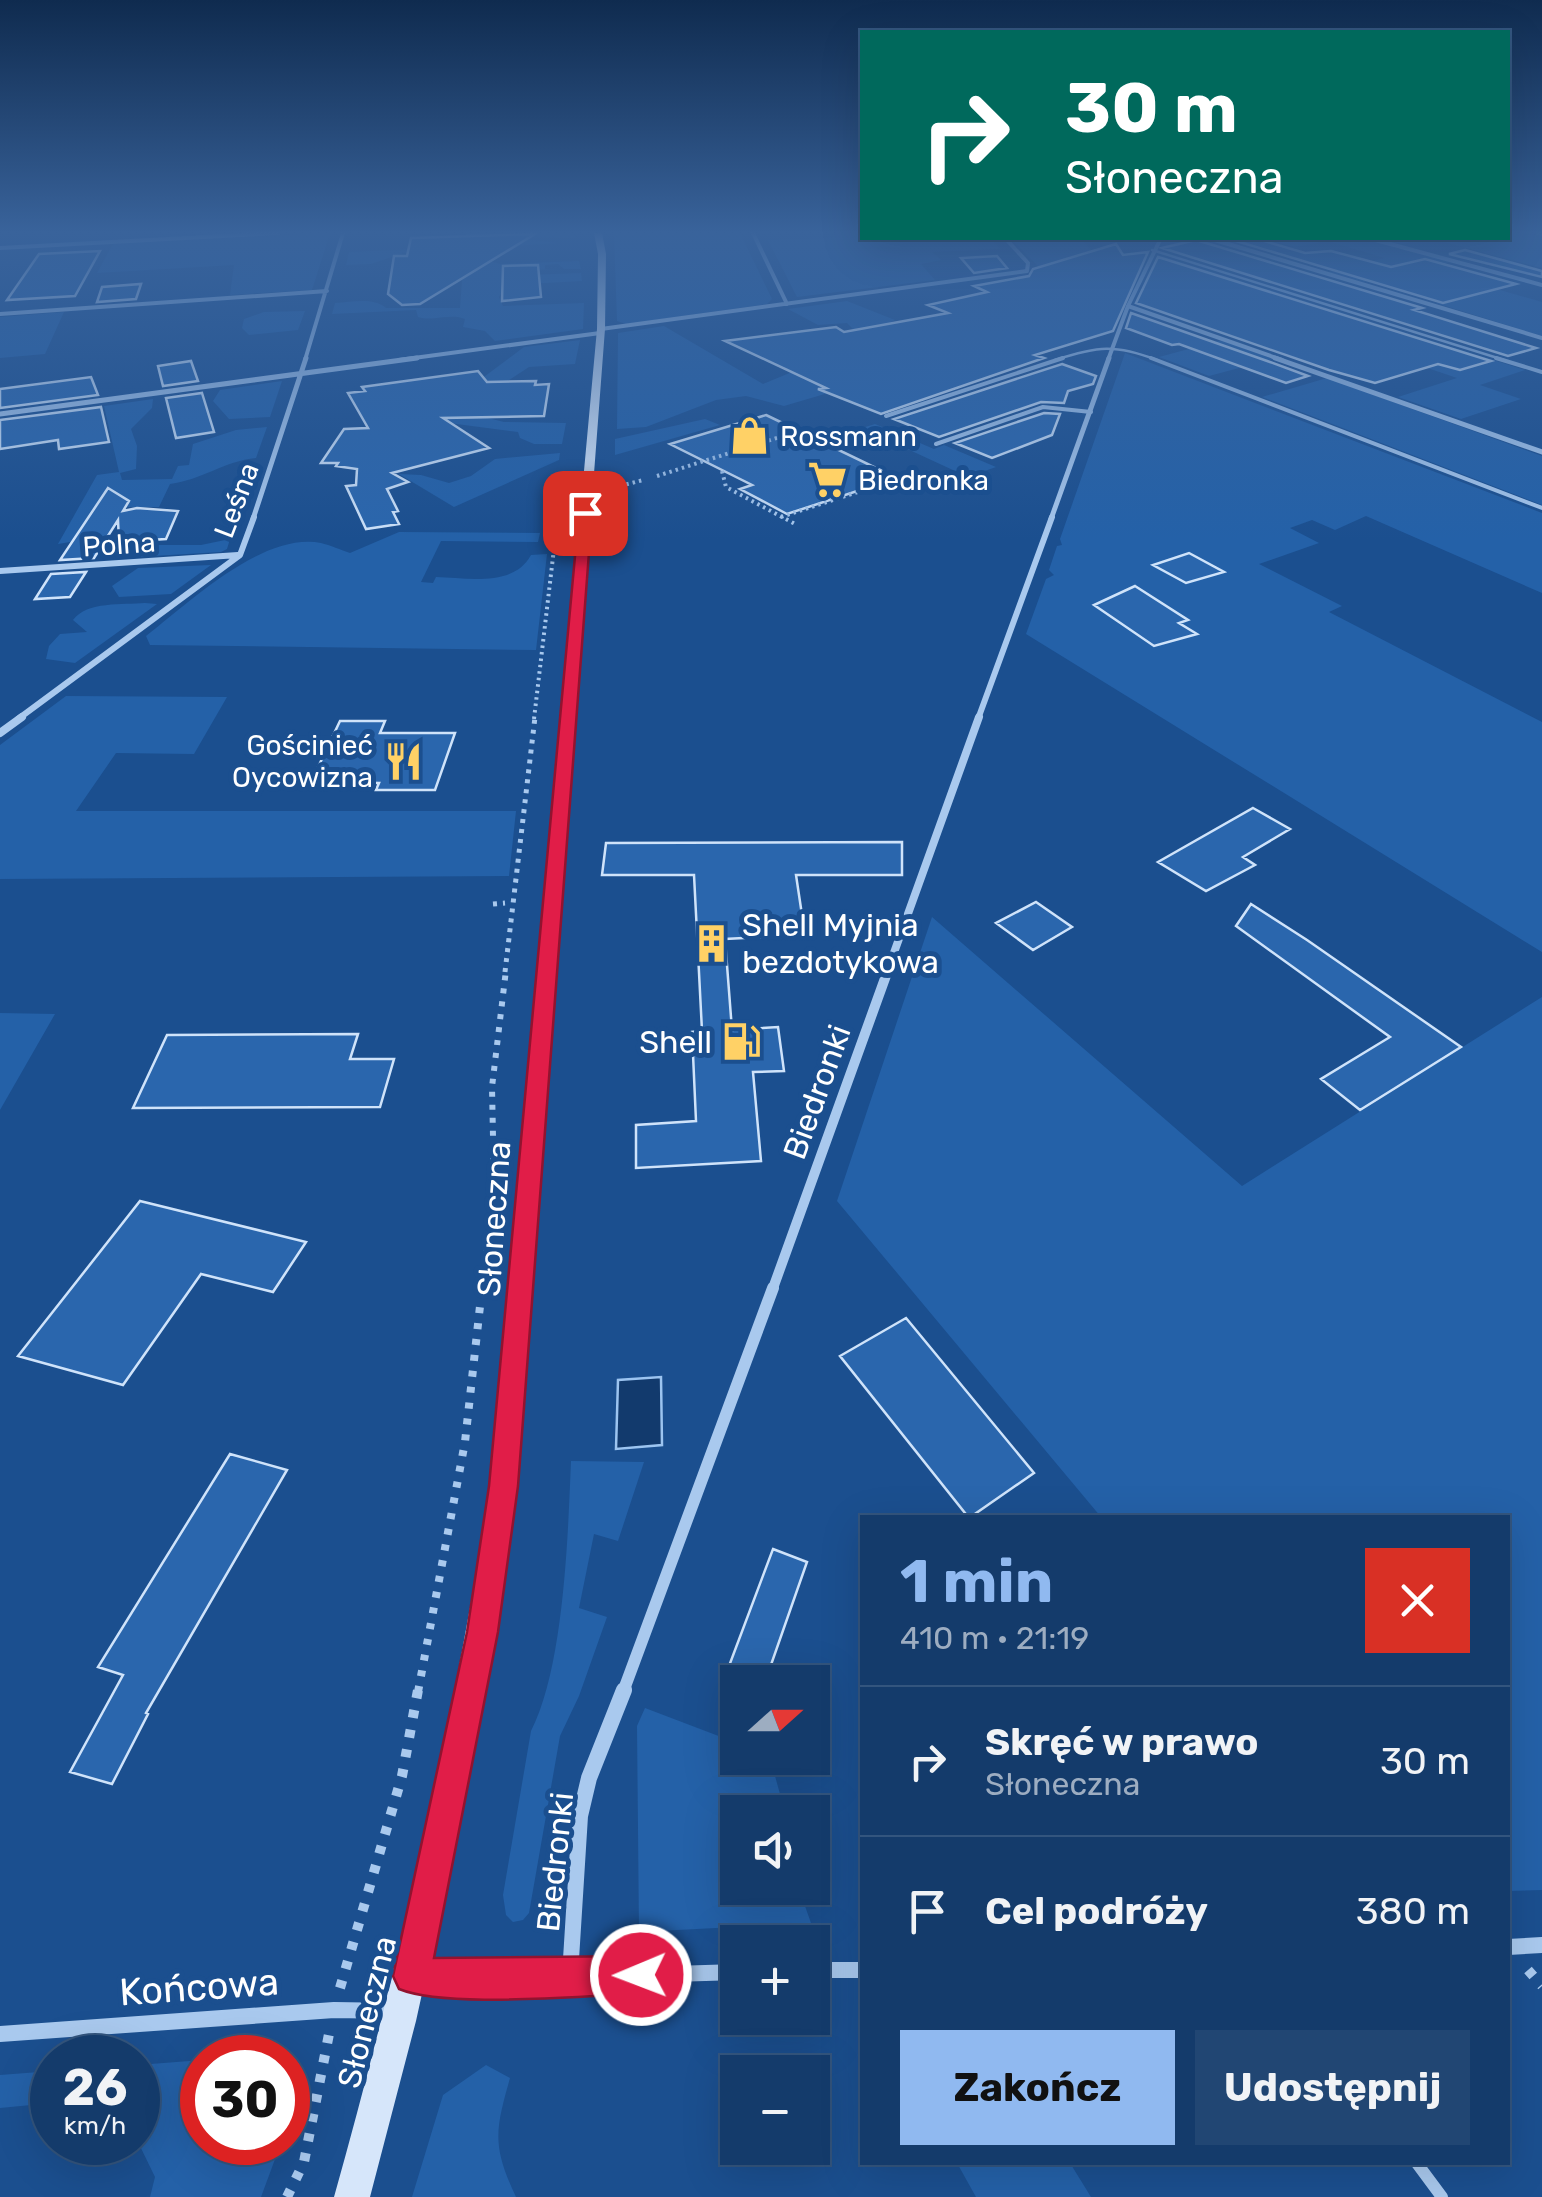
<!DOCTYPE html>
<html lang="pl">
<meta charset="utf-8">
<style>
:root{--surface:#143b6b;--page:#214673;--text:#f1f3f6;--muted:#9dadc1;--line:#33557e;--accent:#90b9f0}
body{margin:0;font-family:Rubik,sans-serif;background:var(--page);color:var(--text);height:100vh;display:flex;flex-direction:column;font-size:38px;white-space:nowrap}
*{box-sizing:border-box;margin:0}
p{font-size:32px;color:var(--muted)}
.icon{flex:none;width:55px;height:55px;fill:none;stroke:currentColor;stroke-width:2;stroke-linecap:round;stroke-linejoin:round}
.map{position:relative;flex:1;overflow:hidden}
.details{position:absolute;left:860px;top:1515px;width:650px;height:650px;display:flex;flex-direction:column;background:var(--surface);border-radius:0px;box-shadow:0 10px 40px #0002,0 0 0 2px var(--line)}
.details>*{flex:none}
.hud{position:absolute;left:860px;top:30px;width:650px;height:210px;border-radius:0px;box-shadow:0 10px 40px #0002,0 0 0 2px var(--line);background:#00695c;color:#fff;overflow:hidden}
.needle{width:65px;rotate:69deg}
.tools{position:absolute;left:720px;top:1665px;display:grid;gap:20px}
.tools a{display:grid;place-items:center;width:110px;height:110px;border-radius:0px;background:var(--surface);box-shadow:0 10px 40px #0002,0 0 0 2px var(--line);font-size:50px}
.speed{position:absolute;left:30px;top:2035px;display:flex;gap:20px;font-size:50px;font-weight:700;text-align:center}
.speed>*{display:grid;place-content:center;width:130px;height:130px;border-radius:50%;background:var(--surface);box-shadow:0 10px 40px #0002,0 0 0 2px var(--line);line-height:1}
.speed small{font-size:25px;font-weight:400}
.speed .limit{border:15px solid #d22;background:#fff;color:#111}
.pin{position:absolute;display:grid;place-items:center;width:85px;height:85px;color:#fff;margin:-42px;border-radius:20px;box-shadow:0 5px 15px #0006}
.me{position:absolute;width:110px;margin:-55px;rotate:269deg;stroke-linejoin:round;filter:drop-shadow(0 0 8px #0008)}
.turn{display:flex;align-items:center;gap:35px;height:210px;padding:0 40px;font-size:45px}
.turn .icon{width:130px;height:130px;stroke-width:2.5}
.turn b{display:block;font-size:70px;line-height:85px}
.round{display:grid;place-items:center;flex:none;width:105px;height:105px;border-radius:0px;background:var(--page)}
.headline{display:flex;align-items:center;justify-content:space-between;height:170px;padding:0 40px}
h1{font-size:60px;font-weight:700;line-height:75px;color:var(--accent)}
.button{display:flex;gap:20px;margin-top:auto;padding:20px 40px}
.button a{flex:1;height:115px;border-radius:0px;background:var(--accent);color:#111;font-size:40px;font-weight:700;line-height:115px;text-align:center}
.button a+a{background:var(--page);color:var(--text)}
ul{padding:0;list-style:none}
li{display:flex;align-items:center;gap:30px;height:150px;padding:0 40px;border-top:2px solid var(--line)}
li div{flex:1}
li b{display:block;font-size:38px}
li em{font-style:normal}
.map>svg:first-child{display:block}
.green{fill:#2461a8}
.water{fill:#123a6d;stroke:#9cc4f0;stroke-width:2.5}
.building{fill:#2a66ad;stroke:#cfe3fa;stroke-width:2.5}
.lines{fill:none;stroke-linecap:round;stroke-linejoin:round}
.path-far4{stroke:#a9c9ee;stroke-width:4;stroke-dasharray:2.5 4;stroke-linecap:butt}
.path-far3{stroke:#a9c9ee;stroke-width:5;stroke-dasharray:4 6;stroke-linecap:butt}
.path-far2{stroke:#a9c9ee;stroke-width:6;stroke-dasharray:5 8;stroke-linecap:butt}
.path-far1{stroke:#a9c9ee;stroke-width:8;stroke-dasharray:6 10;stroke-linecap:butt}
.path{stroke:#a9c9ee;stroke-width:10;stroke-dasharray:8 12;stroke-linecap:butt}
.service-far2{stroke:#a9c9ee;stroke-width:2.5}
.service-far1{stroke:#a9c9ee;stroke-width:4}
.service{stroke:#a9c9ee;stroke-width:12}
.minor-far6{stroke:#a9c9ee;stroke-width:4}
.minor-far5{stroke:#a9c9ee;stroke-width:5}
.minor-far4{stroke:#a9c9ee;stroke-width:6}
.minor-far3{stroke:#a9c9ee;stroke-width:8}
.minor-far2{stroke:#a9c9ee;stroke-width:10}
.minor-far1{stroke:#a9c9ee;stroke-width:12}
.minor{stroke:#a9c9ee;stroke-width:16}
.secondary{fill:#d6e6fa;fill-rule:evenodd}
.route{fill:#e11d48;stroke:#92132f;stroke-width:2.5}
.labels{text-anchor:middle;stroke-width:10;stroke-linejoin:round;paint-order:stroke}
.far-poi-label{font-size:28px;fill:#fff;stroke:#1b4f8f;text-anchor:start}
.far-street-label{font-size:28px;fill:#fff;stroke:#1b4f8f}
.poi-label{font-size:32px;fill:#fff;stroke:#1b4f8f;text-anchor:start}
.street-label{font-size:32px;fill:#fff;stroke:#1b4f8f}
.near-street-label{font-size:38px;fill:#fff;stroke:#1b4f8f}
</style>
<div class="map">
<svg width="1542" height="2197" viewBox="0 0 1542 2197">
<rect width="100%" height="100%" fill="#1b4f8f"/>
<path class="green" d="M330 233 312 290 230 295 234 265 97 273 113 244Z
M465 233H574L575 238 492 235 558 243 404 253 371 264 346 265 349 252 463 247Z
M614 233H740L772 299 767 304 626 324 617 321Z
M836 233H862V238H990L1000 249 932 252 941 260 921 264 935 280 797 297 768 240 833 238Z
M1508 233 1542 236V268L1429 238 1402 244 1377 238H1508Z
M1010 238H1080L1091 250 1040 268Z
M1264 238H1363L1452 262 1363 282 1328 272 1385 258 1327 241 1295 247Z
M464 254 500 264 579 261 581 269H564L558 264 545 265V269H558L502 271 503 276 581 273 582 281 506 285 499 297 503 306 584 303 583 329 495 341 485 331 463 327 465 319C450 313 433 322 418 317L416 310 332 314 335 303C353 302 373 297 386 308H460Z
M1158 255 1525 370 1480 385 1521 399 1461 419 1398 397 1457 378 1153 275Z
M1493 288 1542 302V336L1436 303Z
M847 301 895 320 835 353 889 375 784 406 746 396 716 400 646 427 617 429 618 333 664 326 763 384 821 360 853 335 854 330 847 323 818 325 788 309Z
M305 311 298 330 249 335 242 328 244 319 264 312Z
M64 312 45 354 0 358V317Z
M580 340 575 364 529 367 503 384 476 415 504 422 566 423 562 444H534L520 438 518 432 426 420 524 347Z
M1222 340 1273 359 1209 376 1159 357Z
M1125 353 1542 513V593L1366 516 1335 530 1312 520 1290 528 1319 543 1259 564 1342 606 1329 612 1542 722V952L1026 634 1046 579 1054 575 1049 570 1057 546 1062 545 1060 539Z
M1327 378 1542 456V505L1262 397Z
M282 381 270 417 229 419 213 401 220 390Z
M153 399 152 408 131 429 137 446 136 469 120 473 122 480 172 479 178 466 189 465 193 444 236 430 267 427 256 458C224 461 202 480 170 484L159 507H119L76 541 58 544 97 475 119 472 104 406Z
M705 419 720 425 615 455V439Z
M875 424 934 449 944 445 996 467 968 477 862 428Z
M560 453 559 460 454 507 399 474 421 475 449 483 471 476 495 459Z
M399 532 540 533 538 542 441 541 421 582 433 583 436 577C468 578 514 587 531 555L547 554 536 650 150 645 146 636C189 603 262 532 321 543 330 545 341 550 350 553Z
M230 539 227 549 221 552 136 557 142 545H201Z
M211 565 171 594 119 597 112 586 138 568Z
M145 603 157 604 75 663 46 659 49 646 60 634 87 632 73 620C87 601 123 605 145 603Z
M66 696 227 697 194 754 116 753 76 811H516L509 876 0 879V745Z
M932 917 1242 1186 1542 997V1890L1508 1891V1518L1101 1517 837 1201Z
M0 1013 55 1014 0 1110Z
M571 1461 644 1462 618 1541 594 1534 579 1608 607 1617 579 1696 560 1736 529 1913 523 1920 513 1922 506 1915 503 1895 531 1731C564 1667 568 1535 571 1461Z
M645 1708 737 1743 738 1758H770L785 1812H738V1888H752L754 1895 800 1892 811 1923 639 1932 637 1726Z
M202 2060V2142L281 2143 261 2197H150L155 2177 138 2142V2065Z
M486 2065 510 2078C495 2131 492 2146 516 2197H412L443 2095Z
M52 2071V2103L0 2108V2075Z
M957 2163H1070L1091 2197H976Z"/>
<path class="water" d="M661 1377 662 1445 616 1449 618 1380Z"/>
<path class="building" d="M535 234 420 304 402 305 388 294 394 256H407L411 238Z
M1254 238 1305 253 1331 251 1391 267 1425 259 1516 284 1443 303 1233 240Z
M1196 240 1422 308 1414 310 1536 348 1508 356 1162 248Z
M1116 244 1123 255 1148 252 1113 331 1035 355 1044 358 881 414 818 389 826 388 725 341 836 327 844 332 948 313 928 305 987 292 974 286 1029 276 1033 269Z
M1465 250 1542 271V277L1449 254Z
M100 251 75 296 7 300 39 254Z
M997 256 1007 268 974 273 961 258Z
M1158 257 1491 361 1460 370 1438 364 1375 383 1329 370 1136 303Z
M538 265 541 297 502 301 503 266Z
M141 284 136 299 97 302 102 287Z
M1131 313 1270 362 1308 376 1286 383 1179 344 1172 345 1126 328Z
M191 361 198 381 163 386 158 366Z
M1062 364 1096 376 1093 384 1068 391 1064 403 1041 402 939 437 894 419Z
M478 371 487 382 536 381 535 385 549 384 544 416 443 418 489 448 392 473 408 482 387 489 398 511 393 512 399 524 366 529 346 486 356 485 357 469 336 466 338 463H321L344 429 368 428 348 393 365 391 362 387Z
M91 377 98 395 0 408V389Z
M202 393 214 432 176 438 166 398Z
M101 407 109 442 59 449 58 440 0 449V420Z
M1044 413 1060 414 1052 435 992 458 955 443Z
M766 415 897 478 787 514 740 489 752 485 670 444Z
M108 488 129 501 123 511 137 508 178 511 166 539 119 542 118 520 94 558 60 560Z
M1189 553 1224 572 1186 583 1153 565Z
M86 572 70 597 35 599 51 574Z
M1135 586 1188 620 1179 623 1197 634 1154 646 1094 605Z
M340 721H385L380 733H455L435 790H376L379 783 311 782Z
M1253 808 1290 829 1243 857 1255 865 1206 891 1158 862Z
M902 842V875H796L805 935 725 939 732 1030 778 1027 784 1071 753 1072 761 1161 636 1168V1125L696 1121 692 1032 702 1031 694 875H602L606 843Z
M1036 902 1072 927 1033 950 996 923Z
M1251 904 1307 940 1461 1047 1360 1110 1321 1079 1390 1037 1236 926Z
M358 1034 350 1059H394L380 1107 133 1108 167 1035Z
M140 1201 306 1242 273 1292 201 1274 123 1385 18 1356Z
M906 1318 1034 1473 969 1518 840 1356Z
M230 1454 287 1470 146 1713 148 1714 112 1784 70 1772 123 1675 98 1667Z
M773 1549 807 1562 765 1682H723Z"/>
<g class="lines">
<path class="path-far4" d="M722 471 726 487 797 525
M657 476 786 435 801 442
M620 486 643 480
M611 488H617V498H623V486
M781 517 885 483
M534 719 559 506"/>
<path class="path-far3" d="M493 904 505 903
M505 972 535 717"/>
<path class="path-far2" d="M482 1291 494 1186 492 1087 506 970"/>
<path class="path-far1" d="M418 1692 465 1442 482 1288"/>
<path class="path" d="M1528 1970 1542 1986
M340 1988 402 1776 418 1690
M287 2197 304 2162 329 2034"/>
<path class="service-far2" d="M1152 250 1504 360
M1055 360C1098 346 1115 344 1157 360"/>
<path class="service-far1" d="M1151 358 1542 508
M1496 358 1542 372
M886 416 1063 358
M936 444 1043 407 1091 412"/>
<path class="service" d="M1416 2162 1442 2197"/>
<path class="minor-far6" d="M753 233 787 304
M1538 233 1542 234
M1208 238 1542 338
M1368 238 1542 285
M0 248 278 233
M1128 306 1282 360
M0 314 327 291
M601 329 1027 271 1028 263 1005 238
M305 360 343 233
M399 360 600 333
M1108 360 1128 306 1161 238"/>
<path class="minor-far5" d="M1275 358 1542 452
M0 414 417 358
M253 519 306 358
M1051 519 1109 358"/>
<path class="minor-far4" d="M0 571 238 555
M18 719 240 555 254 517
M978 719 1052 517"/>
<path class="minor-far3" d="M0 733 22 717
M887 972 979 717"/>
<path class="minor-far2" d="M772 1291 888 970"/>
<path class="minor-far1" d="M623 1692 773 1288"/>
<path class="minor" d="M1508 1947 1542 1945
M812 1970H862
M413 1975 476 1980 738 1972
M570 1975 580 1816 589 1778 624 1690
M0 2034 334 2010 396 2011"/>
<path class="secondary" d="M594 233H602L606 254 605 329 517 1486 489 1665 455 1844 416 2021 370 2197H334C400 1963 452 1726 491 1486L597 329 598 254Z"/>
</g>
<linearGradient id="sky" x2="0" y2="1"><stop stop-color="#0f2b4f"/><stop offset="0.43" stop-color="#39639b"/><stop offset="1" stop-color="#39639b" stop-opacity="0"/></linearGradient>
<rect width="1542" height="540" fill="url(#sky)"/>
<path class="route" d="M585 509 592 513 518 1486 498 1632 434 1958 641 1956 654 1961 660 1975 654 1988 641 1994C583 1995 448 2009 399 1989L393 1976 467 1632 489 1486 579 513Z"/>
<defs>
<symbol id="shop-bare" viewBox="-9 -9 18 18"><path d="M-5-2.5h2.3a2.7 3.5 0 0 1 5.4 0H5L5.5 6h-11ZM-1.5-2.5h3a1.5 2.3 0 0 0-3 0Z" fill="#ffd166" stroke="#1b4f8f" stroke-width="2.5" paint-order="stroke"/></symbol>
<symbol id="supermarket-bare" viewBox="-9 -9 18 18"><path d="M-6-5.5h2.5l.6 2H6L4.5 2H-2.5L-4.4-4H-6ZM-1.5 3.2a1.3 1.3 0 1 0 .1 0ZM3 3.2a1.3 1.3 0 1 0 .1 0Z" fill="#ffd166" stroke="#1b4f8f" stroke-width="2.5" paint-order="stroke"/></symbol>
<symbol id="restaurant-bare" viewBox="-9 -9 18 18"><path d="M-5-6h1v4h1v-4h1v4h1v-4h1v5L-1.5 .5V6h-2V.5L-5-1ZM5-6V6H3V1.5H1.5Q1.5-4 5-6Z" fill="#ffd166" stroke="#1b4f8f" stroke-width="2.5" paint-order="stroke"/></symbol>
<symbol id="building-bare" viewBox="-9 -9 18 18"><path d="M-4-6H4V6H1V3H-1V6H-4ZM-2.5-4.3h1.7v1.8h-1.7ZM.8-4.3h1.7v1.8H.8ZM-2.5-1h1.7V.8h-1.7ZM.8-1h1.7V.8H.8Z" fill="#ffd166" stroke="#1b4f8f" stroke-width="2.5" paint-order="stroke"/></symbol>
<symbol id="fuel-bare" viewBox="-9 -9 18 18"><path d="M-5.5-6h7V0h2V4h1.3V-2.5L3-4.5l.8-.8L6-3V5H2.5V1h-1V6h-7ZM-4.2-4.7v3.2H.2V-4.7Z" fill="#ffd166" stroke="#1b4f8f" stroke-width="2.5" paint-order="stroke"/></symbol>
</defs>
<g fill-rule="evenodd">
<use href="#shop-bare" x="722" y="408" width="55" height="55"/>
<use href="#supermarket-bare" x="800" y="452" width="55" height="55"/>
<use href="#restaurant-bare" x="376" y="734" width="55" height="55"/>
<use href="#building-bare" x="684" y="916" width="55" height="55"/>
<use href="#fuel-bare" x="714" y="1014" width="55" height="55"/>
</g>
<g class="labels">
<g class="far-poi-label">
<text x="780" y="446">Rossmann</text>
<text x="858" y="490">Biedronka</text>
<text x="373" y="755" text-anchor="end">Gościnieć<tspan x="373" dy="32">Oycowizna</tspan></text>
</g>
<g class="far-street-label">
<text transform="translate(236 500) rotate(-69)" y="10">Leśna</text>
<text transform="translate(119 544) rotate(-4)" y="10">Polna</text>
</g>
<g class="poi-label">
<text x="742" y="936">Shell Myjnia<tspan x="742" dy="37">bezdotykowa</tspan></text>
<text x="712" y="1053" text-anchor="end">Shell</text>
</g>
<g class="street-label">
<text transform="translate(817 1092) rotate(-70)" y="11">Biedronki</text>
<text transform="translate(494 1219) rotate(-86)" y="11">Słoneczna</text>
<text transform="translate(555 1862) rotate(-84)" y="11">Biedronki</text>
<text transform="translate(367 2012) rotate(-76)" y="11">Słoneczna</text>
</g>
<g class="near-street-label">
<text transform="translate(199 1987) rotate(-4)" y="13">Końcowa</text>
</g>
</g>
</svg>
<div class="tools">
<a><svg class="needle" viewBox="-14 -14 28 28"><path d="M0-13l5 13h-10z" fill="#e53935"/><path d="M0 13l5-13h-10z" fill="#9dadc1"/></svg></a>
<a><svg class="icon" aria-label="sound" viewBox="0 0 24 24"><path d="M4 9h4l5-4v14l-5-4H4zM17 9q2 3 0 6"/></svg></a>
<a>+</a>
<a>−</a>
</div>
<div class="speed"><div>26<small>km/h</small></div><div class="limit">30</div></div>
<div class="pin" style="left:585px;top:513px;background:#d93025"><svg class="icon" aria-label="arrive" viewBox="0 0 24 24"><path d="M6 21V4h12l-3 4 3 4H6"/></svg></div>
<svg class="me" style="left:641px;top:1975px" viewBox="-20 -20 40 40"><circle r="17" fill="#e11d48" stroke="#fff" stroke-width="3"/><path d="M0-11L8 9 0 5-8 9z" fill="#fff"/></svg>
<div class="hud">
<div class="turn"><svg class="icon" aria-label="right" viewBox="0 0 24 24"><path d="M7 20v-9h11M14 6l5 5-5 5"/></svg><div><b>30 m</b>Słoneczna</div></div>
</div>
<section class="details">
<div class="headline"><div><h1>1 min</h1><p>410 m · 21:19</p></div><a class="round" style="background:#d93025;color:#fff"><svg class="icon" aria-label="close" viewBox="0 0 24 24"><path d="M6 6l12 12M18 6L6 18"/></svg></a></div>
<ul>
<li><svg class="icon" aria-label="right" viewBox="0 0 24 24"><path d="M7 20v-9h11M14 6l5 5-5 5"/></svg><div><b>Skręć w prawo</b><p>Słoneczna</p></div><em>30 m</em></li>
<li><svg class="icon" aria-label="arrive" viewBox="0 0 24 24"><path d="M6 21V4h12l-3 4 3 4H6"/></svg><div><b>Cel podróży</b></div><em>380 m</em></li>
</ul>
<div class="button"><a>Zakończ</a><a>Udostępnij</a></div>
</section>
</div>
